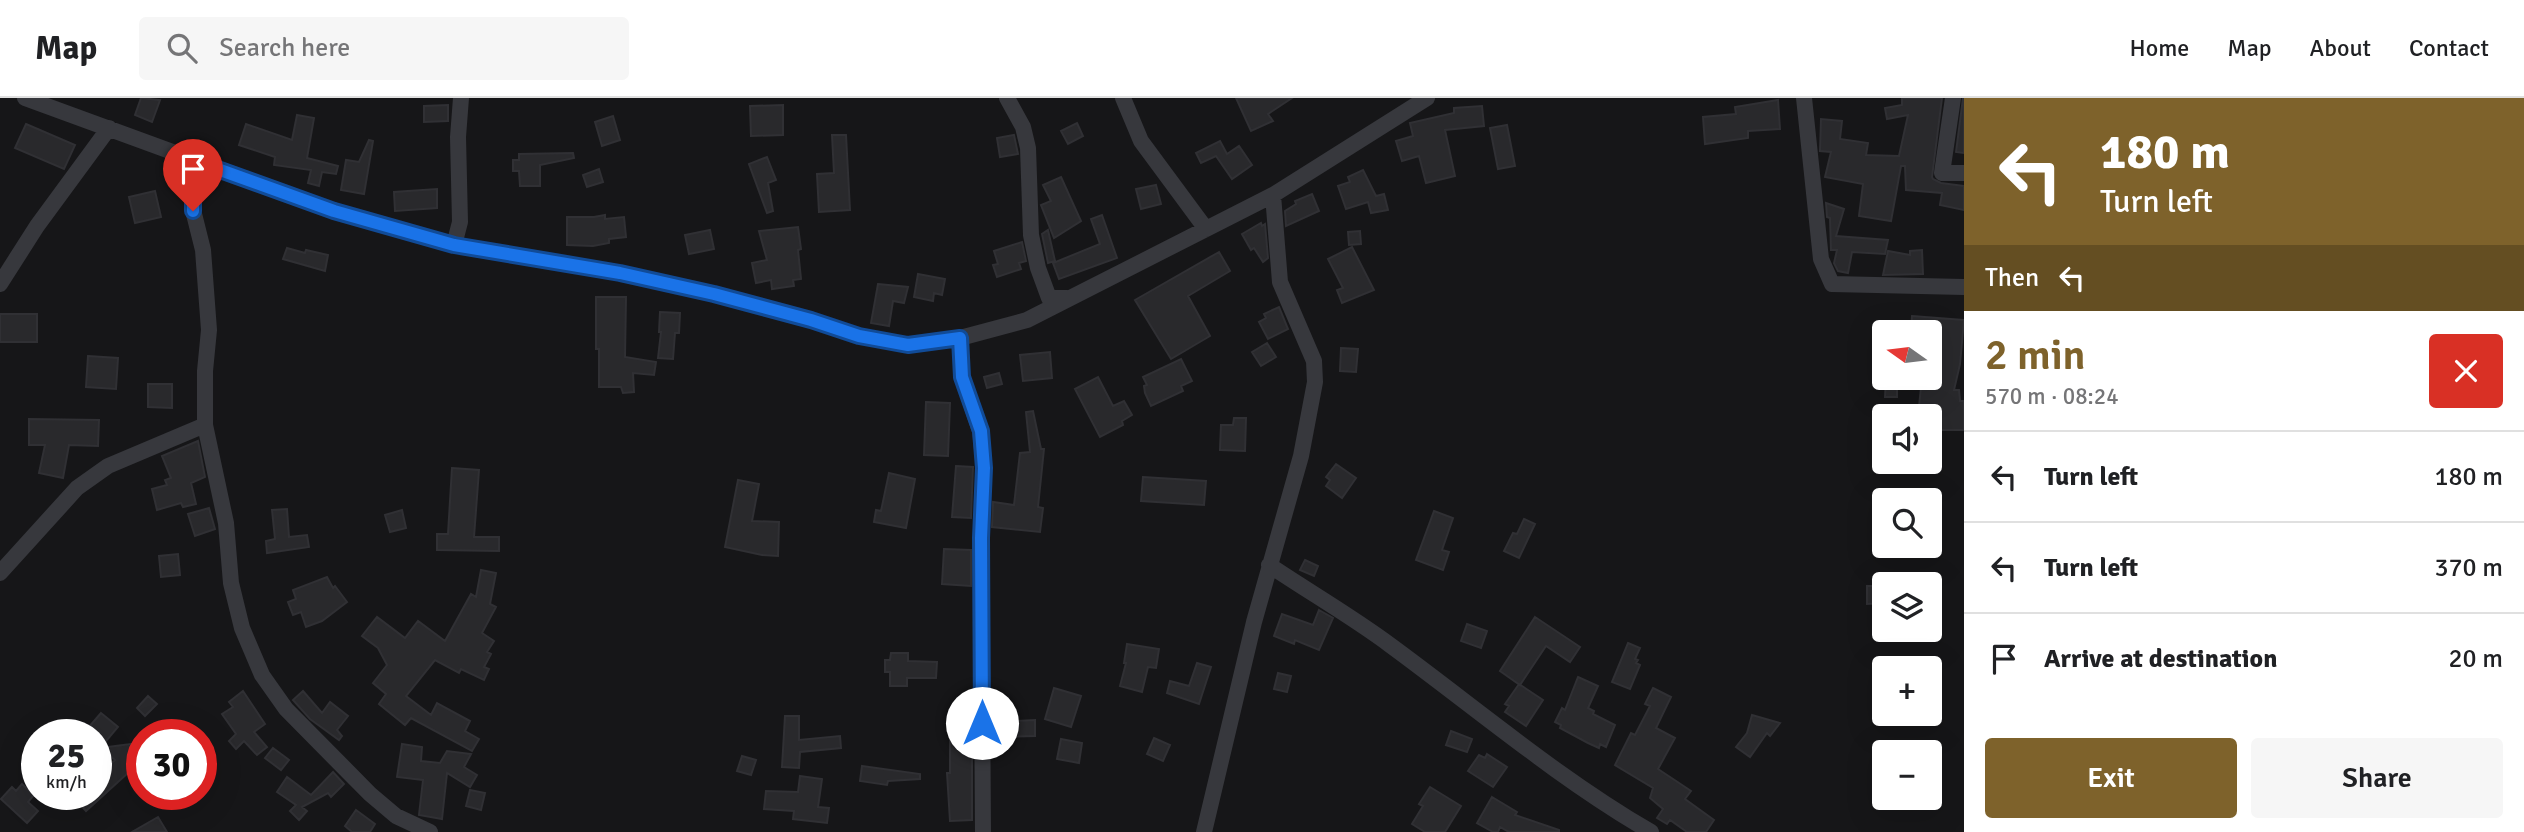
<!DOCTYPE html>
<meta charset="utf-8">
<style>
:root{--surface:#fff;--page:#f6f6f6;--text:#202124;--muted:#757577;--line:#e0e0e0;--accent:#7e622b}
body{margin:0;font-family:Signika,sans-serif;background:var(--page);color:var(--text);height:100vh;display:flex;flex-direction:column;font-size:26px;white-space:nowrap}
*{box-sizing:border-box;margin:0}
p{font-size:23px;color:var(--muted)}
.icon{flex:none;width:38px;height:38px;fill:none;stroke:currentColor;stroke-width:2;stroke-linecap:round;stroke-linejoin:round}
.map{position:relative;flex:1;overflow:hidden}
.drawer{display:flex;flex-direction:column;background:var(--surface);width:560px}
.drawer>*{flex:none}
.top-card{background:#7e622b;color:#fff;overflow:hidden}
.needle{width:46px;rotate:284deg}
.tools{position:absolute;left:1872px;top:222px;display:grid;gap:14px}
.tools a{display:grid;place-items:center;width:70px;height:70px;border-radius:7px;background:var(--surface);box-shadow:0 7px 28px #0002;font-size:35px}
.speed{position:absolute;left:21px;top:621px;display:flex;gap:14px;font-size:35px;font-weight:700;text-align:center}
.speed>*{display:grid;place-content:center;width:91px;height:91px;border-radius:50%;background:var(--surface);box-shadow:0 7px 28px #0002;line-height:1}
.speed small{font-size:18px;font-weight:400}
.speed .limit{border:10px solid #d22;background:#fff;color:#111}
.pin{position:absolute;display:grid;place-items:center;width:60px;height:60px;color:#fff;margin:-72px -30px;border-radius:50% 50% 50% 0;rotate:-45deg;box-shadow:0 0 7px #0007}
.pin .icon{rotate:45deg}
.me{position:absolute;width:77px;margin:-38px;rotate:0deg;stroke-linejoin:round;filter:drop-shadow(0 0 5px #0008)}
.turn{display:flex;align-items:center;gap:24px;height:147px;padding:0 21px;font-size:32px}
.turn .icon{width:91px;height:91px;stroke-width:2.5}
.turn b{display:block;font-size:49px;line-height:60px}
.then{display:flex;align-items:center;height:66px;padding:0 21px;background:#0003;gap:14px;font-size:26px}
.round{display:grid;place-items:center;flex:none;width:74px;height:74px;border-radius:7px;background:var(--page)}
.summary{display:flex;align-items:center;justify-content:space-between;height:119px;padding:0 21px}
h1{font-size:42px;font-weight:600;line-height:52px;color:var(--accent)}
.action{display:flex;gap:14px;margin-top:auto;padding:14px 21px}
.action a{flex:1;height:80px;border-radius:7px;background:var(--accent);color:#fff;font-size:28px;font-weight:600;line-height:80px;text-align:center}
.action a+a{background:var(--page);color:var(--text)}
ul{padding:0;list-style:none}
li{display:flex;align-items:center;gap:21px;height:91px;padding:0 21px;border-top:2px solid var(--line)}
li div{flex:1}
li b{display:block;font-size:26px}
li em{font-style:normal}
header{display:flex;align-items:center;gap:42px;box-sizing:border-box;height:98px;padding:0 35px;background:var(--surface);border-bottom:2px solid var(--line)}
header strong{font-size:33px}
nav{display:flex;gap:38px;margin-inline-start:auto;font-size:24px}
.search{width:490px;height:63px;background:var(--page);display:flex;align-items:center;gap:18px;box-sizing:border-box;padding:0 24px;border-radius:7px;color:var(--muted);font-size:26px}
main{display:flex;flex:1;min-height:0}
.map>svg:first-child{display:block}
.building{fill:#29292c;stroke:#303034;stroke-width:2}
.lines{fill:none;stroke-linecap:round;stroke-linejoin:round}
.minor{stroke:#37383d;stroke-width:16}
.route-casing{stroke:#114b97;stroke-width:18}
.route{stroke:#1a73e8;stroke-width:12}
</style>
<header>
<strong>Map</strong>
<div class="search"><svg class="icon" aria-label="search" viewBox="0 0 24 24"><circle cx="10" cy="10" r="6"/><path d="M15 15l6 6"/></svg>Search here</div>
<nav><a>Home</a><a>Map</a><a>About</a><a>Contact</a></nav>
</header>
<main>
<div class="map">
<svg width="1964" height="734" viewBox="0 0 1964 734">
<rect width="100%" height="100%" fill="#161618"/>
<path class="building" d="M141 0 160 2 152 24 135 17Z
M1236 0H1292L1268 16 1273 23 1251 33Z
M1902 0H1942L1932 79 1933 81 1941 85 1964 88V112L1940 107 1942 95 1906 92 1905 68H1901L1891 123 1859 118 1863 86 1825 79 1831 54 1820 53 1821 21 1842 23 1840 41 1868 45 1866 57 1899 58 1908 17 1887 21 1885 10 1902 7Z
M1963 0H1964V55L1956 54Z
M1778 2 1780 31 1748 33V40L1705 46 1703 19 1736 16 1735 9Z
M448 7V23L424 24V8Z
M783 7V37L751 38 750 8Z
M1482 8 1484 28 1445 32 1455 78 1426 85 1419 58 1402 63 1396 43 1413 38 1410 25 1454 15V10Z
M297 17 314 20 307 60 338 68 336 76 322 74 319 88 308 85 311 72 274 67 275 59 239 47 246 26 292 42Z
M613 18 620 42 602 48 595 24Z
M1077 25 1083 38 1068 46 1061 33Z
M26 26 75 47 64 71 15 50Z
M1507 27 1515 68 1498 71 1490 30Z
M832 37H846L850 112 819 114 817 76 834 75Z
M1014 37 1018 56 1000 59 997 40Z
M369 42 373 43 364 96 341 92 346 62 359 64Z
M1220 43 1227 56 1239 48 1252 67 1232 81 1216 58 1201 65 1196 55Z
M573 55 574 60 540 67V88H520L519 73H513V62H519V56Z
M767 59 776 82 768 85 773 113 767 115 749 66Z
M599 71 603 84 587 89 583 77Z
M1363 72 1376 98 1384 96 1388 112 1371 115 1368 104 1346 111 1338 88 1350 84 1348 79Z
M1061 79 1081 123 1054 140 1041 107 1051 103 1043 87Z
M1156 87 1161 106 1141 111 1136 91Z
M437 91V110L395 113 394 94Z
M155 93 161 119 135 125 129 99Z
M1312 96 1319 113 1286 128 1285 113 1296 106 1295 103Z
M1826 105 1844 111 1836 138 1888 142 1885 156 1852 154 1848 175 1838 173 1834 165 1837 152H1831L1830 120 1827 119Z
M605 117V121L624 119 626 139 609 141V145L593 148 567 147V119H594Z
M1102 117 1117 160 1059 181 1053 165 1100 146 1091 121Z
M1261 125 1262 128 1265 126 1268 160 1263 164 1254 150 1251 152 1242 136Z
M798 129 801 151 798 152 801 181 793 182 794 188 772 191 771 182 756 185 752 165 767 162 759 133Z
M710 132 714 151 689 156 685 137Z
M1048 132 1055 163 1048 165 1042 136Z
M1360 133 1361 146 1349 147 1348 134Z
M1022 144 1026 163 1019 165 1021 171 997 179 993 167 998 166 994 153Z
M1352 149 1374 192 1342 205 1337 192 1343 190 1328 161Z
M287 150 305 155 306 152 328 157 325 173 283 161Z
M1922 152 1923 176 1883 177 1888 153 1910 157V153Z
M1219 154 1230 173 1188 198 1210 238 1171 261 1135 202Z
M918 176 945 181 942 197 934 195 933 203 914 199Z
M878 186 908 189 904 205 893 203 889 228 871 225Z
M596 199H626L625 259 656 264 654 277 633 275 634 294 623 295 621 289H599V251H596Z
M1279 209 1288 231 1268 241 1259 224 1266 220 1264 216Z
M660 214 680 215 679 235H675L673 261 658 260 661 234H659Z
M0 216H37V244H0Z
M1912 218 1964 222 1960 266 1954 292H1959L1960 303H1964V332H1930V318H1918L1922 280H1930V234H1911Z
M1267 245 1276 259 1261 268 1252 254Z
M1341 250 1358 251 1356 274 1340 273Z
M1050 254 1052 280 1023 283 1020 257Z
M88 258 118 260 116 291 86 289Z
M1181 261 1192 283 1181 288 1183 293 1151 308 1145 295 1144 288 1147 287 1143 279Z
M999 275 1002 286 987 290 984 279Z
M1098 279 1113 308 1124 303 1132 317 1122 323 1123 327 1100 339 1075 291Z
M1886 280 1897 281V299H1885Z
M148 286H172V310L148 309Z
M926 304 950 305 948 358 924 357Z
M1033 313 1041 351H1044L1038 409 1043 410 1040 434 992 429 993 404 1014 407 1020 355 1030 354 1026 314Z
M1234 320H1246L1245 353 1220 352 1221 327H1233Z
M29 321 99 322 98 348 69 347 63 380 39 375 45 347H29Z
M198 343 205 379 191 385 196 406 183 409 181 405 157 412 152 391 167 387 165 382 171 380 162 358Z
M1336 366 1356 380 1342 400 1326 388 1330 382 1326 379Z
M956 368 973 369 971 420 952 419Z
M452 370 479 372 474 439H499V453L437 452V436H448Z
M889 375 915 381 906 430 874 424 876 412 881 413Z
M1143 379 1206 383 1204 407 1141 403Z
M738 382 759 386 752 423 779 424 778 458 762 457 725 449Z
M209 410 215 431 195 438 188 416Z
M287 411 289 439 307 437 309 449 267 455 266 443 275 441 272 412Z
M402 412 406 430 390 434 385 417Z
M1434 413 1453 420 1442 452 1449 454 1443 472 1416 462Z
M1524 421 1535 426 1519 460 1504 453 1513 435 1517 436Z
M944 451 971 452V488L942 486Z
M178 456 180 477 161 479 159 458Z
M1305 462 1318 468 1314 478 1300 472Z
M481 472 496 475 490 506 496 509 482 535 494 543 487 554 491 556 484 569 489 571 484 582 461 571 459 575 435 562 406 598 431 617 437 605 470 623 465 633 479 641 472 653 411 620 405 627 379 606 386 596 373 585 387 567 378 550 362 538 377 519 405 540 418 523 445 543 471 496 476 499Z
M1885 478V505L1867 506V488H1873V479Z
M327 479 333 490 335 488 347 504 322 523 306 529 301 514 293 517 288 504 296 501 293 492Z
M1319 512 1333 520 1319 552 1295 542 1294 546 1274 538 1282 516 1313 527Z
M1535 519 1580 549 1570 564 1546 548 1520 587 1500 573Z
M1467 526 1487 533 1481 550 1461 543Z
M1628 545 1640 550 1635 561 1638 562 1636 565 1640 567 1630 591 1612 584Z
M1127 546 1159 551 1156 570 1148 569 1142 594 1120 588 1126 565H1124Z
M891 555H908V563L937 564 936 580H907V588H890V574H885V562H890Z
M1197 565 1211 569 1199 606 1167 595 1170 583 1189 588Z
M1278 575 1291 578 1287 594 1274 591Z
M1578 579 1598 588 1588 610 1594 613 1593 616 1615 627 1606 649 1600 646 1599 650 1588 645 1560 630 1561 627 1555 624 1562 610 1565 612Z
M1519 586 1543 602 1526 628 1505 614 1509 608 1505 606Z
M1054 590 1081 598 1071 629 1045 621Z
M1653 590 1671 599 1656 630 1675 640 1658 671 1691 693 1685 701 1714 722 1706 734H1687L1670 722 1667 726 1657 720 1663 711 1650 700 1653 690 1615 667 1631 635 1635 637 1650 608 1645 606Z
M243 593 265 626 254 634 267 649 257 657 244 643 236 651 229 643 236 636 222 616 233 609 229 604Z
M303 593 322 615 330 604 348 618 337 632 342 638 339 642 310 621 293 602Z
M148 598 157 606 145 618 137 610Z
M101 615 118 629 96 655V637H82Z
M1752 617 1780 625 1770 638 1767 635 1750 659 1736 649 1747 635Z
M785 618H799V642L840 638 841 650 800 654 799 670 782 669Z
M1035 622V638L999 639V624Z
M972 624V722L950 723 947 675H950V625Z
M1451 633 1472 641 1467 654 1446 647Z
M1154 640 1170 647 1163 663 1147 656Z
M1061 641 1082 645 1079 665 1057 661Z
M138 645 142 672 129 674 86 713 71 696H96V679L115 662 100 650Z
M402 646 422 649 421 663 440 665 447 653 471 656 464 669 477 677 470 689 447 675 442 721 419 717 423 682 397 679Z
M273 650 289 662 281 672 265 660Z
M1487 656 1507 669 1493 689 1468 673 1479 657 1485 660Z
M742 658 756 662 751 677 737 673Z
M862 668 920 676V681L888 683 887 687 860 683Z
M333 674 344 686 331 699 328 695 302 709 307 713 299 722 290 713 296 707 277 694 287 679 311 697Z
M800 678 822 681 818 709 829 710 827 725 793 721 794 713 764 711 766 693 798 694Z
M22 686 34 697 28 704 38 713 27 725 1 701 12 689 16 693Z
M1430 689 1461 708 1445 734H1425L1412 726 1423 708 1419 706Z
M470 692 485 695 481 712 466 708Z
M1492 699 1517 714 1515 717 1559 732V734H1509L1500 729 1498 734H1493L1477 725Z
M356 712 375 726 370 734H352L345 728Z
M158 719 167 734H132Z"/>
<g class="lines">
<path class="minor" d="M25 0 334 113 454 147 620 175 714 196 811 222 859 238 908 247 960 240 1027 222 1273 97 1427 0
M1007 0 1023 29 1028 50 1031 137 1038 170 1049 200H1067
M1123 0 1141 43 1206 131
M1804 0 1821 161 1832 186 1964 189
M1953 0 1942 75H1964
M198 64 193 97V112L203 152 209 232 205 273V327L226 425 231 485 242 530 262 577 286 611 370 696 396 718 430 734
M454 147 460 124 458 39 461 0
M0 186 37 128 109 30
M960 240 962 279 980 333 984 370 981 440 983 734
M1269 467C1309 494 1351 518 1390 547 1476 610 1558 680 1651 734
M0 475 77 390 108 368 205 327
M1204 734 1254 524 1301 358 1315 284 1314 263 1280 184 1273 97"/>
</g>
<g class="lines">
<defs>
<path id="route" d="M193 113V97L198 64 334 113 454 147 620 175 714 196 811 222 859 238 908 247 960 240 962 279 981 333 984 370 981 440 982 625"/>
</defs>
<use href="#route" class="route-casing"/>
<use href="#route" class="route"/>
</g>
</svg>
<div class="tools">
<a><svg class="needle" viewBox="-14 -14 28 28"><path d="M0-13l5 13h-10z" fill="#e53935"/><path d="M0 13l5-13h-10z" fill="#757577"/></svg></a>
<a><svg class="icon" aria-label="sound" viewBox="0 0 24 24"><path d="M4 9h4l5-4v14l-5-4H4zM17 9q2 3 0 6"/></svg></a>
<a><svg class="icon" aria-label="search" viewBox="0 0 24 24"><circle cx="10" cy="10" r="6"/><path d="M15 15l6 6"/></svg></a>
<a><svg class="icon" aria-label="layers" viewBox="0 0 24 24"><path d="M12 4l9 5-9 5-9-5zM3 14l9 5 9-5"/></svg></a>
<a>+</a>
<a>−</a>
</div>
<div class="speed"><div>25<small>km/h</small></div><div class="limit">30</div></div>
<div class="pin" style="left:193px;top:113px;background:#d93025"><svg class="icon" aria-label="arrive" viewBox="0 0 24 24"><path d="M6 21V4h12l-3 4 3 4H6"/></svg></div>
<svg class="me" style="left:982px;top:625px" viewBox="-20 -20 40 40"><circle r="19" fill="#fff"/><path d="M0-13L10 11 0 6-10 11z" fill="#1a73e8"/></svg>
</div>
<section class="drawer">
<div class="top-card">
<div class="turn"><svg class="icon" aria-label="left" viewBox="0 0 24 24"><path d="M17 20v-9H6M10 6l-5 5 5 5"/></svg><div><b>180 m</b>Turn left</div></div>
<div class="then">Then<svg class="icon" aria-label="left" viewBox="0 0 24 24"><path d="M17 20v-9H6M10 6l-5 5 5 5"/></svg></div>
</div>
<div class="summary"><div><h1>2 min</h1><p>570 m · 08:24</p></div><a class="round" style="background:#d93025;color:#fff"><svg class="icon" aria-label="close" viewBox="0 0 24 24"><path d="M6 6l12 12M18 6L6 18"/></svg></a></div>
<ul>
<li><svg class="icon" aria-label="left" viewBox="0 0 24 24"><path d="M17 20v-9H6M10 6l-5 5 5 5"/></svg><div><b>Turn left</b></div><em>180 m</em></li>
<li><svg class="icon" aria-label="left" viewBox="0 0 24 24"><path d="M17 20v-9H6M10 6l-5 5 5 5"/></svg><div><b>Turn left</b></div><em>370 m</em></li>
<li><svg class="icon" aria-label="arrive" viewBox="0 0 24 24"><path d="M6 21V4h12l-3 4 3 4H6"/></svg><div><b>Arrive at destination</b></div><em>20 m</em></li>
</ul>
<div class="action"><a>Exit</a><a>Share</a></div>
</section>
</main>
